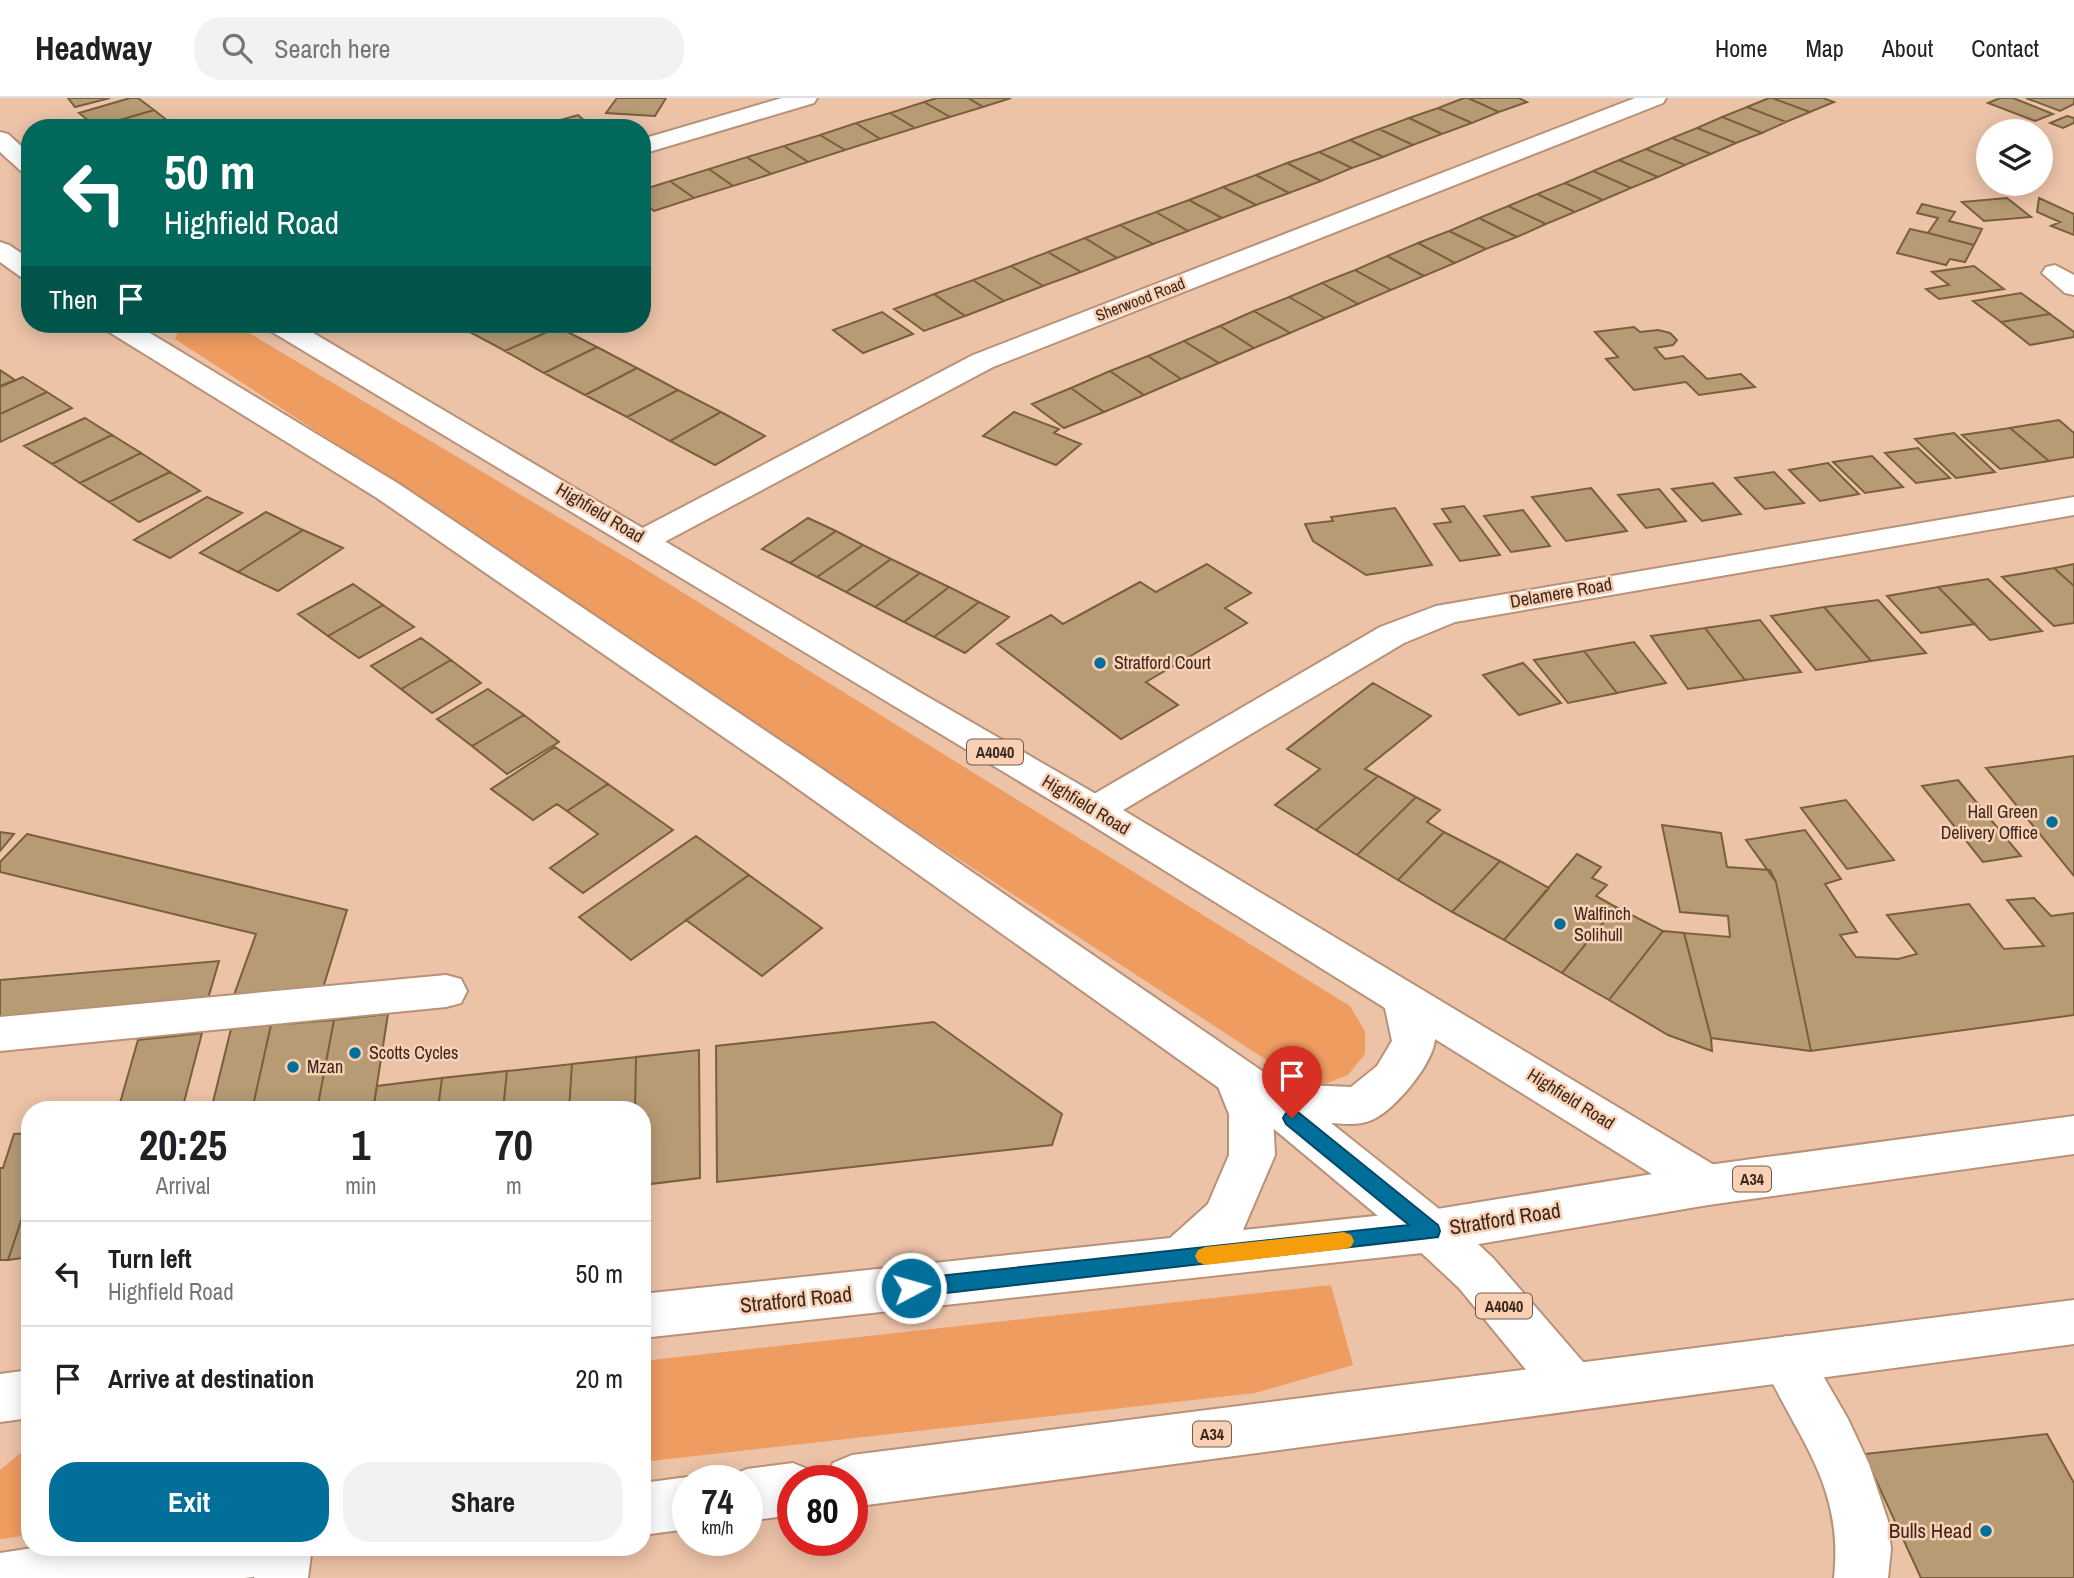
<!DOCTYPE html>
<style>
:root{--surface:#fff;--page:#f2f2f2;--text:#202124;--muted:#757577;--line:#e0e0e0;--accent:#026f9b}
body{margin:0;font-family:"Archivo Narrow",sans-serif;background:var(--page);color:var(--text);height:100vh;display:flex;flex-direction:column;font-size:26px;white-space:nowrap}
*{box-sizing:border-box;margin:0}
p{font-size:23px;color:var(--muted)}
.icon{flex:none;width:38px;height:38px;fill:none;stroke:currentColor;stroke-width:2;stroke-linecap:round;stroke-linejoin:round}
.map{position:relative;flex:1;overflow:hidden}
.sheet{position:absolute;left:21px;top:1003px;width:630px;height:455px;display:flex;flex-direction:column;background:var(--surface);border-radius:28px;box-shadow:0 4px 18px #0003}
.sheet>*{flex:none}
.top-card{position:absolute;left:21px;top:21px;width:630px;height:214px;border-radius:28px;box-shadow:0 4px 18px #0003;background:#00695c;color:#fff;overflow:hidden}
.fabs{position:absolute;left:1976px;top:21px;display:grid;gap:14px}
.fabs a{display:grid;place-items:center;width:77px;height:77px;border-radius:50%;background:var(--surface);box-shadow:0 4px 18px #0003;font-size:35px}
.speed{position:absolute;left:672px;top:1367px;display:flex;gap:14px;font-size:35px;font-weight:700;text-align:center}
.speed>*{display:grid;place-content:center;width:91px;height:91px;border-radius:50%;background:var(--surface);box-shadow:0 4px 18px #0003;line-height:1}
.speed small{font-size:18px;font-weight:400}
.speed .limit{border:10px solid #d22;background:#fff;color:#111}
.pin{position:absolute;display:grid;place-items:center;width:60px;height:60px;color:#fff;margin:-72px -30px;border-radius:50% 50% 50% 0;rotate:-45deg;box-shadow:0 0 7px #0007}
.pin .icon{rotate:45deg}
.me{position:absolute;width:77px;margin:-38px;rotate:84deg;stroke-linejoin:round;filter:drop-shadow(0 0 5px #0008)}
.turn{display:flex;align-items:center;gap:24px;height:147px;padding:0 28px;font-size:32px}
.turn .icon{width:91px;height:91px;stroke-width:2.5}
.turn b{display:block;font-size:49px;line-height:60px}
.then{display:flex;align-items:center;height:66px;padding:0 28px;background:#0003;gap:14px;font-size:26px}
.eta{display:flex;justify-content:space-evenly;align-items:center;height:119px;text-align:center}
.eta b{font-size:42px;font-weight:700;line-height:49px}
.primary-button{display:flex;gap:14px;margin-top:auto;padding:14px 28px}
.primary-button a{flex:1;height:80px;border-radius:28px;background:var(--accent);color:#fff;font-size:28px;font-weight:700;line-height:80px;text-align:center}
.primary-button a+a{background:var(--page);color:var(--text)}
ul{padding:0;list-style:none}
li{display:flex;align-items:center;gap:21px;height:105px;padding:0 28px;border-top:2px solid var(--line)}
li div{flex:1}
li b{display:block;font-size:26px}
li em{font-style:normal}
header{display:flex;align-items:center;gap:42px;box-sizing:border-box;height:98px;padding:0 35px;background:var(--surface);border-bottom:2px solid var(--line)}
header strong{font-size:33px}
nav{display:flex;gap:38px;margin-inline-start:auto;font-size:24px}
.search{width:490px;height:63px;background:var(--page);display:flex;align-items:center;gap:18px;box-sizing:border-box;padding:0 24px;border-radius:28px;color:var(--muted);font-size:26px}
.map>svg:first-child{display:block}
.green{fill:#ef9c60}
.building{fill:#b69b75;stroke:#795f3c;stroke-width:2}
.lines{fill:none;stroke-linecap:round;stroke-linejoin:round}
.minor-casing{stroke:#b99177;stroke-width:4}
.major-casing{stroke:#b99177;stroke-width:4}
.highway-casing{stroke:#b99177;stroke-width:4}
.minor{fill:#fff;fill-rule:evenodd}
.major{fill:#fff;fill-rule:evenodd}
.highway{fill:#fff;fill-rule:evenodd}
.route{fill:#026f9b;stroke:#014865;stroke-width:2}
.slow{fill:#f59e0b}
.poi-dot{fill:#026f9b;stroke:#fad0b4;stroke-width:2.5}
.labels{text-anchor:middle;stroke-width:5;stroke-linejoin:round;paint-order:stroke}
.far-street-label{font-size:16px;fill:#38281e;stroke:#fad0b4}
.shield{fill:#fad0b4;stroke:#725a4b;stroke-width:2}
.shield-label{font-size:16px;font-weight:bold;fill:#38281e}
.street-label{font-size:18px;fill:#38281e;stroke:#fad0b4}
.poi-label{font-size:18px;fill:#38281e;stroke:#fad0b4;text-anchor:start}
.near-street-label{font-size:21px;fill:#38281e;stroke:#fad0b4}
.near-poi-label{font-size:21px;fill:#38281e;stroke:#fad0b4;text-anchor:end}
</style>
<header>
<strong>Headway</strong>
<div class="search"><svg class="icon" aria-label="search" viewBox="0 0 24 24"><circle cx="10" cy="10" r="6"/><path d="M15 15l6 6"/></svg>Search here</div>
<nav><a>Home</a><a>Map</a><a>About</a><a>Contact</a></nav>
</header>
<div class="map">
<svg width="2074" height="1480" viewBox="0 0 2074 1480">
<rect width="100%" height="100%" fill="#edc3a8"/>
<path class="green" d="M187 226H234L632 463 1350 908 1365 933V956L1348 977 1325 986 1297 982 734 614 401 388 175 241 180 230Z
M1331 1187 1353 1267 1255 1295 642 1364V1263Z
M30 1347V1437L0 1441V1372Z"/>
<path class="building" d="M68 0H110L75 9Z
M130 0H138L154 12 96 29 79 15Z
M617 0H666L655 18 606 15Z
M937 0H968L983 9 950 19 924 4Z
M968 0H1011L983 9Z
M1464 0H1468L1499 14 1472 25 1438 10Z
M1468 0H1519L1527 4 1499 14Z
M1769 0H1772L1810 14 1786 24 1747 9Z
M1772 0H1823L1834 4 1810 14Z
M2000 0H2013L2053 16 2035 23 1988 5Z
M2026 0H2074V6L2060 13Z
M924 4 950 19 915 30 890 15Z
M1747 9 1786 24 1762 35 1722 19Z
M1438 10 1472 25 1442 36 1409 20Z
M154 12 172 26 159 30 96 29Z
M890 15 915 30 880 41 856 25Z
M578 17 593 30H545L542 27Z
M2067 18 2074 20V25L2063 30 2050 25Z
M1722 19 1762 35 1736 45 1697 30Z
M1409 20 1442 36 1413 47 1379 31Z
M856 25 880 41 845 52 820 37Z
M1697 30 1736 45 1711 56 1672 40Z
M1379 31 1413 47 1383 59 1350 42Z
M820 37 845 52 808 64 784 48Z
M1672 40 1711 56 1685 67 1646 51Z
M1350 42 1383 59 1352 70 1319 54Z
M784 48 808 64 771 76 747 59Z
M1646 51 1685 67 1658 79 1619 62Z
M1319 54 1352 70 1321 83 1287 65Z
M747 59 771 76 733 88 709 71Z
M1619 62 1658 79 1631 90 1593 73Z
M1287 65 1321 83 1289 95 1256 77Z
M709 71 733 88 694 100 670 83Z
M1593 73 1631 90 1603 102 1565 85Z
M1256 77 1289 95 1256 107 1223 89Z
M670 83 694 100 654 113 642 104V92Z
M1565 85 1603 102 1575 114 1537 96Z
M1223 89 1256 107 1222 120 1189 102Z
M1537 96 1575 114 1546 126 1508 108Z
M2007 100 2031 119 1984 123 1962 104Z
M2039 100 2074 116V137L2051 128 2060 124 2037 114Z
M1189 102 1222 120 1188 133 1156 114Z
M1922 106 1955 114 1949 123 1982 131 1974 147 1928 135 1938 120 1917 115Z
M1508 108 1546 126 1517 139 1479 120Z
M1156 114 1188 133 1153 146 1120 127Z
M1479 120 1517 139 1486 151 1449 133Z
M1120 127 1153 146 1117 160 1085 140Z
M1910 131 1928 135 1974 147 1965 164 1950 161 1946 167 1897 155Z
M1449 133 1486 151 1455 165 1418 145Z
M1085 140 1117 160 1081 174 1048 154Z
M1418 145 1455 165 1424 178 1387 158Z
M1048 154 1081 174 1043 188 1011 168Z
M1387 158 1424 178 1391 192 1355 172Z
M1011 168 1043 188 1004 203 973 182Z
M1974 168 2004 191 1939 201 1926 191 1949 187 1932 174Z
M1355 172 1391 192 1358 206 1322 185Z
M973 182 1004 203 965 218 934 196Z
M1322 185 1358 206 1325 220 1289 199Z
M2021 195 2050 216 2001 224 1973 203Z
M934 196 965 218 924 233 894 211Z
M1289 199 1325 220 1290 235 1254 213Z
M1254 213 1290 235 1254 250 1220 228Z
M882 214 913 236 863 255 833 232Z
M2050 216 2074 234V239L2030 247 2001 224Z
M483 226H552L558 229 505 253 468 233Z
M1220 228 1254 250 1219 265 1184 243Z
M558 229 597 249 544 275 505 253Z
M1634 229 1640 234 1658 232 1670 235 1677 242 1673 247 1655 250 1665 261 1683 258 1707 281 1741 276 1755 289 1699 297 1686 284 1634 292 1606 261 1618 259 1595 234Z
M1184 243 1219 265 1181 281 1148 258Z
M597 249 637 270 585 297 544 275Z
M1148 258 1181 281 1144 297 1110 273Z
M637 270 678 292 627 319 585 297Z
M0 272 15 282 0 288Z
M1110 273 1144 297 1104 314 1071 290Z
M23 279 47 294 0 316V289Z
M1071 290 1104 314 1064 330 1032 306Z
M678 292 721 314 670 343 627 319Z
M47 294 72 310 0 344V316Z
M721 314 765 338 715 367 670 343Z
M1014 314 1059 331 1054 335 1081 346 1056 367 983 338Z
M85 320 112 337 52 366 24 348Z
M2059 322 2074 335V359L2049 363 2010 330Z
M2010 330 2049 363 2000 371 1962 337Z
M1954 335 1995 374 1956 380 1915 341Z
M112 337 141 355 80 385 52 366Z
M1918 350 1950 380 1916 385 1885 355Z
M141 355 170 374 109 404 80 385Z
M1872 358 1903 389 1865 395 1833 364Z
M1828 365 1859 396 1820 403 1789 372Z
M170 374 200 393 139 424 109 404Z
M1774 374 1804 405 1765 411 1735 380Z
M1713 385 1741 416 1702 423 1672 391Z
M1591 390 1627 433 1566 443 1532 399Z
M1659 391 1686 423 1646 430 1618 397Z
M207 399 242 415 170 460 134 442Z
M1464 408 1500 457 1460 463 1434 426 1451 424 1442 411Z
M1395 410 1432 467 1366 477 1313 443 1305 426 1333 423 1331 419Z
M1523 412 1550 448 1511 454 1484 418Z
M266 414 303 432 238 474 200 455Z
M808 420 836 433 790 465 762 451Z
M303 432 343 450 278 493 238 474Z
M836 433 863 447 817 479 790 465Z
M863 447 891 461 846 494 817 479Z
M891 461 920 475 875 509 846 494Z
M1207 466 1251 495 1225 510 1247 525 1146 584 1178 607 1121 641 997 546 1051 517 1063 526 1140 484 1156 494Z
M2074 466V488L2054 470Z
M2054 470 2074 488V525L2054 528 2002 479Z
M920 475 949 489 904 524 875 509Z
M1988 481 2042 533 1990 542 1938 489Z
M353 486 383 507 328 538 298 516Z
M949 489 979 504 934 539 904 524Z
M1938 489 1975 526 1921 535 1887 498Z
M1878 502 1926 555 1871 563 1824 509Z
M979 504 1009 519 965 555 934 539Z
M383 507 414 529 359 560 328 538Z
M1824 509 1871 563 1816 572 1771 518Z
M1760 522 1801 574 1745 582 1705 530Z
M1705 530 1745 582 1688 591 1651 538Z
M421 540 451 562 401 591 371 568Z
M1634 544 1666 585 1617 595 1584 553Z
M1584 553 1617 595 1568 605 1534 562Z
M451 562 481 585 432 615 401 591Z
M1523 565 1561 605 1519 617 1483 577Z
M1373 585 1431 618 1365 671 1378 678 1316 732 1275 707 1320 671 1287 651Z
M488 591 524 617 472 648 437 621Z
M524 617 559 644 507 676 472 648Z
M555 649 608 686 567 713 557 706 533 722 491 691Z
M2074 658V778L1986 670Z
M1378 678 1416 699 1357 757 1316 732Z
M1958 682 2021 758 1983 764 1922 688Z
M608 686 673 732 583 795 550 770 598 736 567 713Z
M1416 699 1440 712 1427 724 1444 734 1398 782 1357 757Z
M1846 702 1894 762 1847 771 1801 710Z
M1662 727 1721 735 1727 769 1770 772 1776 784 1811 953 1711 940 1684 835 1730 839 1728 818 1680 814Z
M1805 732 1841 781 1825 786 1857 834 1840 837 1856 859 1898 861 1917 856 1887 817 1969 806 2004 851 2044 848 2007 802 2034 800 2051 818 2074 815V917L1811 953 1776 784 1746 742Z
M0 734 14 736 0 753Z
M1444 734 1500 763 1452 814 1398 782Z
M27 736 347 812 322 893 234 897 256 836 0 774V764Z
M696 738 749 777 631 862 579 819Z
M1577 756 1601 769 1592 780 1607 787 1596 798 1616 809 1562 875 1504 842Z
M1500 763 1549 790 1504 842 1452 814Z
M749 777 822 830 762 878 686 822Z
M1616 809 1663 833 1609 902 1562 875Z
M1663 833 1684 835 1711 940 1712 953 1668 937 1609 902Z
M219 863 207 904 0 922V882Z
M388 916 373 1012H317L334 922Z
M334 922 317 1012H252L271 927Z
M934 924 1062 1016 1052 1047 717 1084 716 948Z
M271 927 252 1012H211L231 931Z
M202 935 182 1012H118L138 942Z
M699 952 700 1080 642 1087V1012H635L636 959Z
M636 959 635 1012H569L572 966Z
M572 966 569 1012H503L507 973Z
M507 973 503 1012H438L442 980Z
M442 980 438 1012H373L377 988Z
M30 1035V1096L8 1162H0V1070H3L14 1036Z
M30 1096V1159L8 1162Z
M2047 1336 2074 1385V1480H1921L1864 1356Z"/>
<g class="lines">
<defs>
<path id="minor" d="M782 0H817L814 5 642 56V41Z
M1635 0H1666L1663 5 993 269 655 449 644 452 633 449 628 442 633 435 973 257Z
M2055 167 2074 177V197L2065 195 2042 175 2046 169Z
M2074 399V417L1455 524 1404 545 1108 721 1095 725 1082 721 1076 712 1082 703 1380 529 1436 508Z
M446 877 461 881 467 893 461 905 446 909 0 953V919Z
M1786 1238 1804 1245 1848 1321 1869 1366 1888 1423 1891 1451 1888 1480H1834C1844 1386 1797 1341 1761 1261L1768 1245Z
M258 1449H312L308 1480H254Z"/>
<path id="major" d="M0 34 8 36 30 56V76L22 74 0 54Z
M0 144 9 147 30 161V181L21 179 0 164Z
M102 226H135L399 386 806 660 1281 986 1351 989 1377 968 1392 943 1385 910 1082 721 269 232 265 226H298L921 595 1108 703 1724 1073 1731 1087 1724 1101 1708 1107 1692 1101 1435 941C1433 966 1396 1010 1374 1021 1360 1028 1346 1026 1331 1025L1448 1118 1493 1160 1590 1272 1597 1289 1590 1306 1572 1313 1554 1306 1459 1190 1414 1148 1257 1017 780 678 377 400 106 232Z"/>
<path id="highway" d="M1236 961 1251 966 1273 1016 1275 1057 1243 1132 1431 1112 1708 1067 2074 1018V1056L1708 1107 1431 1154 642 1240V1196L1170 1140 1208 1106 1229 1057V1016L1214 979 1221 966Z
M2074 1202V1246L852 1409V1382H826L833 1365 852 1357Z
M30 1272V1320L0 1324V1276Z
M793 1365 812 1373 816 1382H793V1417L747 1423V1382H727L728 1379 747 1371Z
M688 1379 697 1382H688V1431L642 1437V1385Z
M39 1449H307L299 1468 280 1476 244 1480H0V1455Z"/>
</defs>
<use href="#minor" class="minor-casing"/>
<use href="#major" class="major-casing"/>
<use href="#highway" class="highway-casing"/>
<use href="#minor" class="minor"/>
<use href="#major" class="major"/>
<use href="#highway" class="highway"/>
</g>
<path class="route" d="M1292 1013 1299 1015 1438 1127 1440 1133 1438 1139 911 1199 904 1196 901 1190 904 1183 911 1181 1409 1127 1286 1026 1283 1020 1286 1015Z"/>
<path class="slow" d="M1344 1134 1351 1137 1354 1143 1351 1149 1344 1151 1205 1167 1198 1164 1195 1158 1198 1152 1205 1149Z"/>
<g class="poi-dot">
<circle cx="1100" cy="565" r="7"/>
<circle cx="2052" cy="724" r="7"/>
<circle cx="1560" cy="826" r="7"/>
<circle cx="355" cy="955" r="7"/>
<circle cx="293" cy="969" r="7"/>
<circle cx="1986" cy="1433" r="7"/>
</g>
<g class="labels">
<g class="far-street-label">
<text transform="translate(1140 201) rotate(-21)" y="6">Sherwood Road</text>
</g>
<g class="shield">
<rect x="967" y="641.5" width="56" height="25" rx="5"/>
<rect x="1733" y="1068.5" width="38" height="25" rx="5"/>
<rect x="1476" y="1195.5" width="56" height="25" rx="5"/>
<rect x="1193" y="1323.5" width="38" height="25" rx="5"/>
</g>
<g class="shield-label">
<text x="995" y="660">A4040</text>
<text x="1752" y="1087">A34</text>
<text x="1504" y="1214">A4040</text>
<text x="1212" y="1342">A34</text>
</g>
<g class="street-label">
<text transform="translate(600 415) rotate(31)" y="6">Highfield Road</text>
<text transform="translate(1561 495) rotate(-10)" y="6">Delamere Road</text>
<text transform="translate(1086 707) rotate(31)" y="6">Highfield Road</text>
<text transform="translate(1571 1001) rotate(32)" y="6">Highfield Road</text>
</g>
<g class="poi-label">
<text x="1114" y="571">Stratford Court</text>
<text x="2038" y="720" text-anchor="end">Hall Green<tspan x="2038" dy="21">Delivery Office</tspan></text>
<text x="1574" y="822">Walfinch<tspan x="1574" dy="21">Solihull</tspan></text>
<text x="369" y="961">Scotts Cycles</text>
<text x="307" y="975">Mzan</text>
</g>
<g class="near-street-label">
<text transform="translate(1505 1121) rotate(-9)" y="7">Stratford Road</text>
<text transform="translate(796 1202) rotate(-6)" y="7">Stratford Road</text>
</g>
<g class="near-poi-label">
<text x="1972" y="1440">Bulls Head</text>
</g>
</g>
</svg>
<div class="fabs">
<a><svg class="icon" aria-label="layers" viewBox="0 0 24 24"><path d="M12 4l9 5-9 5-9-5zM3 14l9 5 9-5"/></svg></a>
</div>
<div class="speed"><div>74<small>km/h</small></div><div class="limit">80</div></div>
<div class="pin" style="left:1292px;top:1020px;background:#d93025"><svg class="icon" aria-label="arrive" viewBox="0 0 24 24"><path d="M6 21V4h12l-3 4 3 4H6"/></svg></div>
<svg class="me" style="left:911px;top:1190px" viewBox="-20 -20 40 40"><circle r="17" fill="#026f9b" stroke="#fff" stroke-width="3"/><path d="M0-11L8 9 0 5-8 9z" fill="#fff"/></svg>
<div class="top-card">
<div class="turn"><svg class="icon" aria-label="left" viewBox="0 0 24 24"><path d="M17 20v-9H6M10 6l-5 5 5 5"/></svg><div><b>50 m</b>Highfield Road</div></div>
<div class="then">Then<svg class="icon" aria-label="arrive" viewBox="0 0 24 24"><path d="M6 21V4h12l-3 4 3 4H6"/></svg></div>
</div>
<section class="sheet">
<div class="eta">
<div><b>20:25</b><p>Arrival</p></div>
<div><b>1</b><p>min</p></div>
<div><b>70</b><p>m</p></div>
</div>
<ul>
<li><svg class="icon" aria-label="left" viewBox="0 0 24 24"><path d="M17 20v-9H6M10 6l-5 5 5 5"/></svg><div><b>Turn left</b><p>Highfield Road</p></div><em>50 m</em></li>
<li><svg class="icon" aria-label="arrive" viewBox="0 0 24 24"><path d="M6 21V4h12l-3 4 3 4H6"/></svg><div><b>Arrive at destination</b></div><em>20 m</em></li>
</ul>
<div class="primary-button"><a>Exit</a><a>Share</a></div>
</section>
</div>
